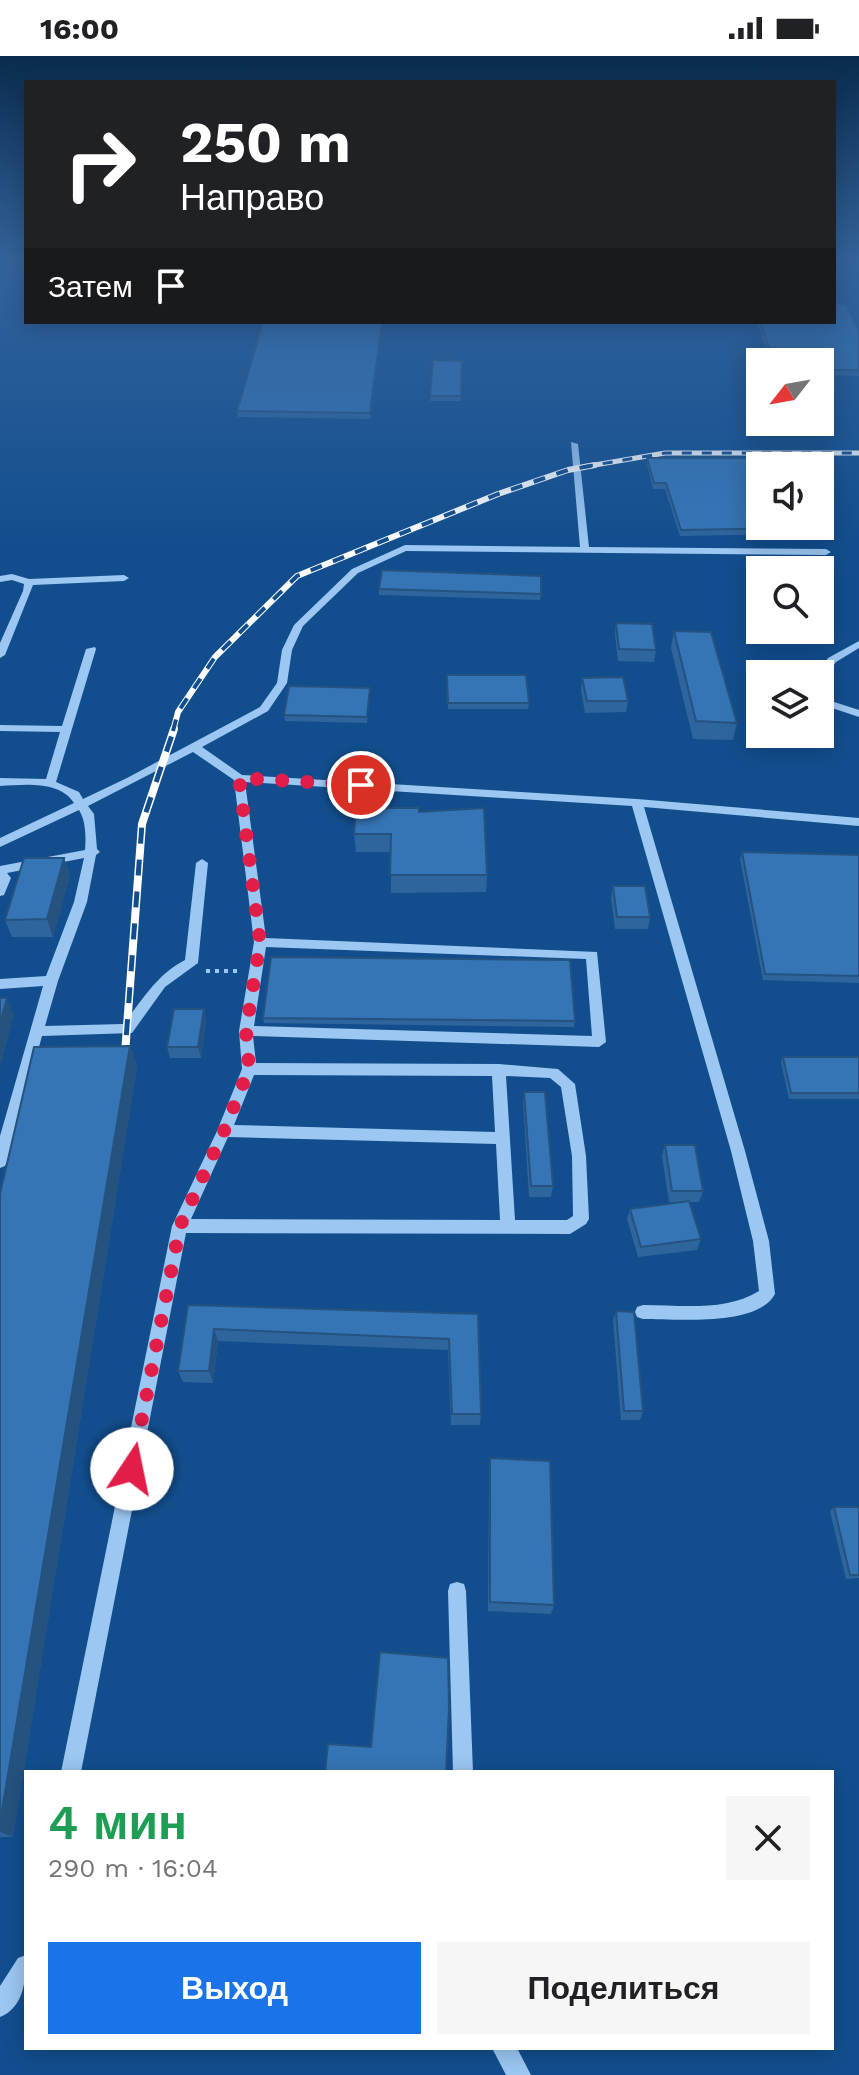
<!DOCTYPE html>
<html lang="ru">
<meta charset="utf-8">
<style>
:root{--surface:#fff;--page:#f6f6f6;--text:#202124;--muted:#757577;--accent:#1a73e8}
body{margin:0;font-family:"Work Sans",sans-serif;background:var(--page);color:var(--text);height:100vh;display:flex;flex-direction:column;font-size:30px;white-space:nowrap}
*{box-sizing:border-box;margin:0}
p{font-size:26px;color:var(--muted)}
.icon{flex:none;width:44px;height:44px;fill:none;stroke:currentColor;stroke-width:2;stroke-linecap:round;stroke-linejoin:round}
.map{position:relative;flex:1;overflow:hidden}
.drawer{position:absolute;left:24px;top:1714px;width:810px;height:280px;display:flex;flex-direction:column;background:var(--surface);border-radius:0px;box-shadow:0 4px 20px #0003}
.drawer>*{flex:none}
.banner{position:absolute;left:24px;top:24px;width:812px;height:244px;border-radius:0px;box-shadow:0 4px 20px #0003;background:#202124;color:#fff;overflow:hidden}
.needle{width:52px;rotate:239deg}
.tools{position:absolute;left:746px;top:292px;display:grid;gap:16px}
.tools a{display:grid;place-items:center;width:88px;height:88px;border-radius:0px;background:var(--surface);box-shadow:0 4px 20px #0003;font-size:40px}
.pin{position:absolute;display:grid;place-items:center;width:68px;height:68px;color:#fff;margin:-34px;border:4px solid #fff;border-radius:50%;box-shadow:0 2px 8px #0007}
.me{position:absolute;width:88px;margin:-44px;rotate:11deg;stroke-linejoin:round;filter:drop-shadow(0 0 6px #0008)}
.turn{display:flex;align-items:center;gap:28px;height:168px;padding:0 24px;font-size:36px}
.turn .icon{width:104px;height:104px;stroke-width:2.5}
.turn b{display:block;font-size:56px;line-height:68px}
.then{display:flex;align-items:center;height:76px;padding:0 24px;background:#0003;gap:16px;font-size:30px}
.round{display:grid;place-items:center;flex:none;width:84px;height:84px;border-radius:0px;background:var(--page)}
.summary{display:flex;align-items:center;justify-content:space-between;height:136px;padding:0 24px}
h1{font-size:48px;font-weight:600;line-height:60px;color:#1e9e55}
.cta{display:flex;gap:16px;margin-top:auto;padding:16px 24px}
.cta a{flex:1;height:92px;border-radius:0px;background:var(--accent);color:#fff;font-size:32px;font-weight:600;line-height:92px;text-align:center}
.cta a+a{background:var(--page);color:var(--text)}
.status{display:flex;justify-content:space-between;align-items:center;height:56px;padding:0 40px;background:var(--surface);direction:ltr}
.status svg{height:22px;fill:currentColor}
.map>svg:first-child{display:block}
.lines{fill:none;stroke-linecap:round;stroke-linejoin:round}
.path{stroke:#9bc7f2;stroke-width:4;stroke-dasharray:4 5;stroke-linecap:butt}
.minor{fill:#9bc7f2;fill-rule:evenodd}
.rail-far2-casing{stroke:#fff;stroke-width:5}
.rail-far1-casing{stroke:#fff;stroke-width:6}
.rail-casing{stroke:#fff;stroke-width:8}
.rail-far2{stroke:#124e8e;stroke-width:3;stroke-dasharray:10;stroke-linecap:butt}
.rail-far1{stroke:#124e8e;stroke-width:4;stroke-dasharray:12;stroke-linecap:butt}
.rail{stroke:#124e8e;stroke-width:5;stroke-dasharray:16;stroke-linecap:butt}
.wall{fill:#2e659d}
.shaded-wall{fill:#25527f}
.building{fill:#3575b6;stroke:#25527f;stroke-width:2}
.route{stroke:#e11d48;stroke-width:14;stroke-dasharray:0 25.2}
</style>
<div class="status"><b>16:00</b><svg viewBox="0 0 49 12"><path d="M0 12V9h3v3zM5 12V6h3v6zM10 12V3h3v9zM15 12V0h3v12zM26 1h20v11H26zM47 4h2v5h-2z"/></svg></div>
<div class="map">
<svg width="859" height="2019" viewBox="0 0 859 2019">
<rect width="100%" height="100%" fill="#124e8e"/>
<g class="lines">
<path class="path" d="M206 915H238"/>
<path class="minor" d="M571 386 578 388 589 491 826 493 831 496 826 499 406 495 358 517 303 570 292 594 287 627 268 655 202 691 242 719 637 743 859 762V770L644 751 745 1095 769 1185 775 1238C758 1271 675 1263 643 1263L637 1261 635 1256 637 1251 643 1249C681 1249 725 1256 759 1235L753 1185 731 1095 632 750 245 726 266 882 597 896 606 986 599 991 253 980 256 1007 499 1008 558 1013 575 1028 586 1100 589 1163 586 1168 570 1178 186 1177 81 1716H61L172 1170 217 1075 242 1013 239 975 254 886 234 724 193 696 88 750 94 758 97 793 100 796 96 799 87 846 58 925 45 970 123 968C143 944 156 919 185 904L196 807 202 803 208 807 198 907 165 931 132 977 42 980 7 1106 5 1110 0 1112V1080L43 930 0 933V923L46 920 74 846 84 802 7 817 11 822 4 839 0 840V810L85 794C86 782 86 765 79 754L0 791V782L74 747C59 724 24 729 0 730V722L46 723 60 676 0 675V669L62 670 86 593 95 591 96 593 56 726 79 736 83 743 127 722 260 651 277 627 282 594 294 569 352 513 405 489 580 491ZM266 891 586 903 592 980 254 970ZM254 1019 492 1020 495 1076 234 1069ZM506 1020 550 1022 561 1031 572 1100 573 1160 567 1164H515ZM228 1081 496 1088 500 1164 191 1163Z
M12 518 29 523 124 519 129 522 124 525 33 529 5 599 0 602V587L23 535 24 528 12 524 0 526V520Z
M859 585V592L836 606 824 623 820 624V618H817L828 602Z
M820 633 824 634 831 645 859 654V661L823 649 820 644Z
M457 1526 464 1528 466 1535 473 1716H453L448 1535 450 1528Z
M26 1899C26 1922 25 1951 0 1961V1930L18 1902Z
M492 1992H517L531 2019H506Z"/>
<defs>
<path id="rail-far2" d="M583 411 665 397H859"/>
<path id="rail-far1" d="M173 675 178 656 215 601 297 520 498 438 568 414 595 409"/>
<path id="rail" d="M124 1011 142 768 174 673"/>
</defs>
<use href="#rail-far2" class="rail-far2-casing"/>
<use href="#rail-far1" class="rail-far1-casing"/>
<use href="#rail" class="rail-casing"/>
<use href="#rail-far2" class="rail-far2"/>
<use href="#rail-far1" class="rail-far1"/>
<use href="#rail" class="rail"/>
</g>
<path class="wall" d="M263 266H383L370 363 238 361 237 355Z
M757 266H834L859 275V320L820 319V306H771Z
M433 304 462 305 461 345H430Z
M647 402H822L833 426 832 432H820V410H760V470H788V478L680 480 665 433H653L647 408Z
M379 533 541 538 540 544 379 539Z
M616 567 656 594 654 606 618 605 615 579Z
M674 575 737 667 733 684 693 683 671 592Z
M447 619 529 647 528 653H448Z
M582 622 628 645 626 656 585 657 581 634Z
M370 638 367 667 285 665 284 659Z
M419 756 487 819 486 836 391 837V796H356L354 778Z
M742 796 859 799V927L763 924 740 803Z
M64 802 70 820 53 881H12L5 864Z
M613 830 650 861 648 873H615L611 842Z
M204 953 206 965 201 1002H170L167 991Z
M263 962 575 965 574 971 264 967Z
M130 990 137 1011 13 1781H0V1138Z
M783 1001H859V1043H789L781 1006Z
M524 1036 553 1130 551 1141H529L523 1047Z
M665 1089 703 1135 699 1146H689L701 1183 697 1194 638 1201 627 1163 630 1153 686 1146H669L662 1100Z
M188 1249 478 1258 481 1358 480 1369H451L448 1294 218 1285 213 1327 183 1326 178 1315Z
M616 1255 643 1355 640 1364H621L613 1264Z
M490 1402 554 1549 551 1558 488 1555 489 1414Z
M834 1451H859V1522L846 1523 830 1455Z"/>
<path class="shaded-wall" d="M382 266H383L370 363V357Z
M64 802 70 820 53 881 47 863Z
M7 942 14 959 0 1012V968Z
M204 953 206 965 201 1002 198 991Z
M130 990 137 1011 13 1781 0 1776V1766Z
M214 1273 218 1285 213 1327 209 1315Z"/>
<path class="building" d="M834 248H846L859 275V314H820V306H774L760 266H834Z
M263 266H382L370 357 237 355Z
M433 304 462 305 461 340H430Z
M647 402H822L833 426 820 427V410H760V470H788L789 472 681 474 666 427H654Z
M382 514 541 520V538L379 533Z
M616 567 652 568 656 594 619 593Z
M674 575 711 576 737 667 696 665Z
M447 619H526L529 647H448Z
M623 621 628 645H587L582 622Z
M289 630 370 632 367 661 284 659Z
M356 752H419V756L484 752 487 819H390L391 778H354Z
M742 796 859 799V920L765 918Z
M24 802H64L47 863 5 864Z
M613 830H645L650 861H617Z
M271 901 570 904 575 965 263 962Z
M0 942H7L0 968Z
M174 953H204L198 991H167Z
M130 990 0 1766V1138L34 991Z
M783 1001H859V1037H791Z
M524 1036H545L553 1130H531Z
M665 1089H695L703 1135H672Z
M689 1145 701 1183 641 1191 630 1153Z
M188 1249 478 1258 481 1358H452L449 1283 214 1273 209 1315H178Z
M616 1255 634 1256 643 1355H624Z
M490 1402 550 1405 554 1549 490 1546Z
M834 1451H859V1519H850Z
M380 1596 448 1602 449 1652 446 1716H325L328 1688 371 1691Z"/>
<linearGradient id="sky" x2="0" y2="1"><stop stop-color="#0a2b4e"/><stop offset="0.42" stop-color="#33639b"/><stop offset="1" stop-color="#33639b" stop-opacity="0"/></linearGradient>
<rect width="859" height="489" fill="url(#sky)"/>
<g class="lines">
<path class="route" d="M132 1413 180 1170 224 1075 249 1013 246 975 260 886 239 722 361 729"/>
</g>
</svg>
<div class="tools">
<a><svg class="needle" viewBox="-14 -14 28 28"><path d="M0-13l5 13h-10z" fill="#e53935"/><path d="M0 13l5-13h-10z" fill="#757577"/></svg></a>
<a><svg class="icon" aria-label="sound" viewBox="0 0 24 24"><path d="M4 9h4l5-4v14l-5-4H4zM17 9q2 3 0 6"/></svg></a>
<a><svg class="icon" aria-label="search" viewBox="0 0 24 24"><circle cx="10" cy="10" r="6"/><path d="M15 15l6 6"/></svg></a>
<a><svg class="icon" aria-label="layers" viewBox="0 0 24 24"><path d="M12 4l9 5-9 5-9-5zM3 14l9 5 9-5"/></svg></a>
</div>
<div class="pin" style="left:361px;top:729px;background:#d93025"><svg class="icon" aria-label="arrive" viewBox="0 0 24 24"><path d="M6 21V4h12l-3 4 3 4H6"/></svg></div>
<svg class="me" style="left:132px;top:1413px" viewBox="-20 -20 40 40"><circle r="19" fill="#fff"/><path d="M0-13L10 11 0 6-10 11z" fill="#e11d48"/></svg>
<div class="banner">
<div class="turn"><svg class="icon" aria-label="right" viewBox="0 0 24 24"><path d="M7 20v-9h11M14 6l5 5-5 5"/></svg><div><b>250 m</b>Направо</div></div>
<div class="then">Затем<svg class="icon" aria-label="arrive" viewBox="0 0 24 24"><path d="M6 21V4h12l-3 4 3 4H6"/></svg></div>
</div>
<section class="drawer">
<div class="summary"><div><h1>4 мин</h1><p>290 m · 16:04</p></div><a class="round"><svg class="icon" aria-label="close" viewBox="0 0 24 24"><path d="M6 6l12 12M18 6L6 18"/></svg></a></div>
<div class="cta"><a>Выход</a><a>Поделиться</a></div>
</section>
</div>
